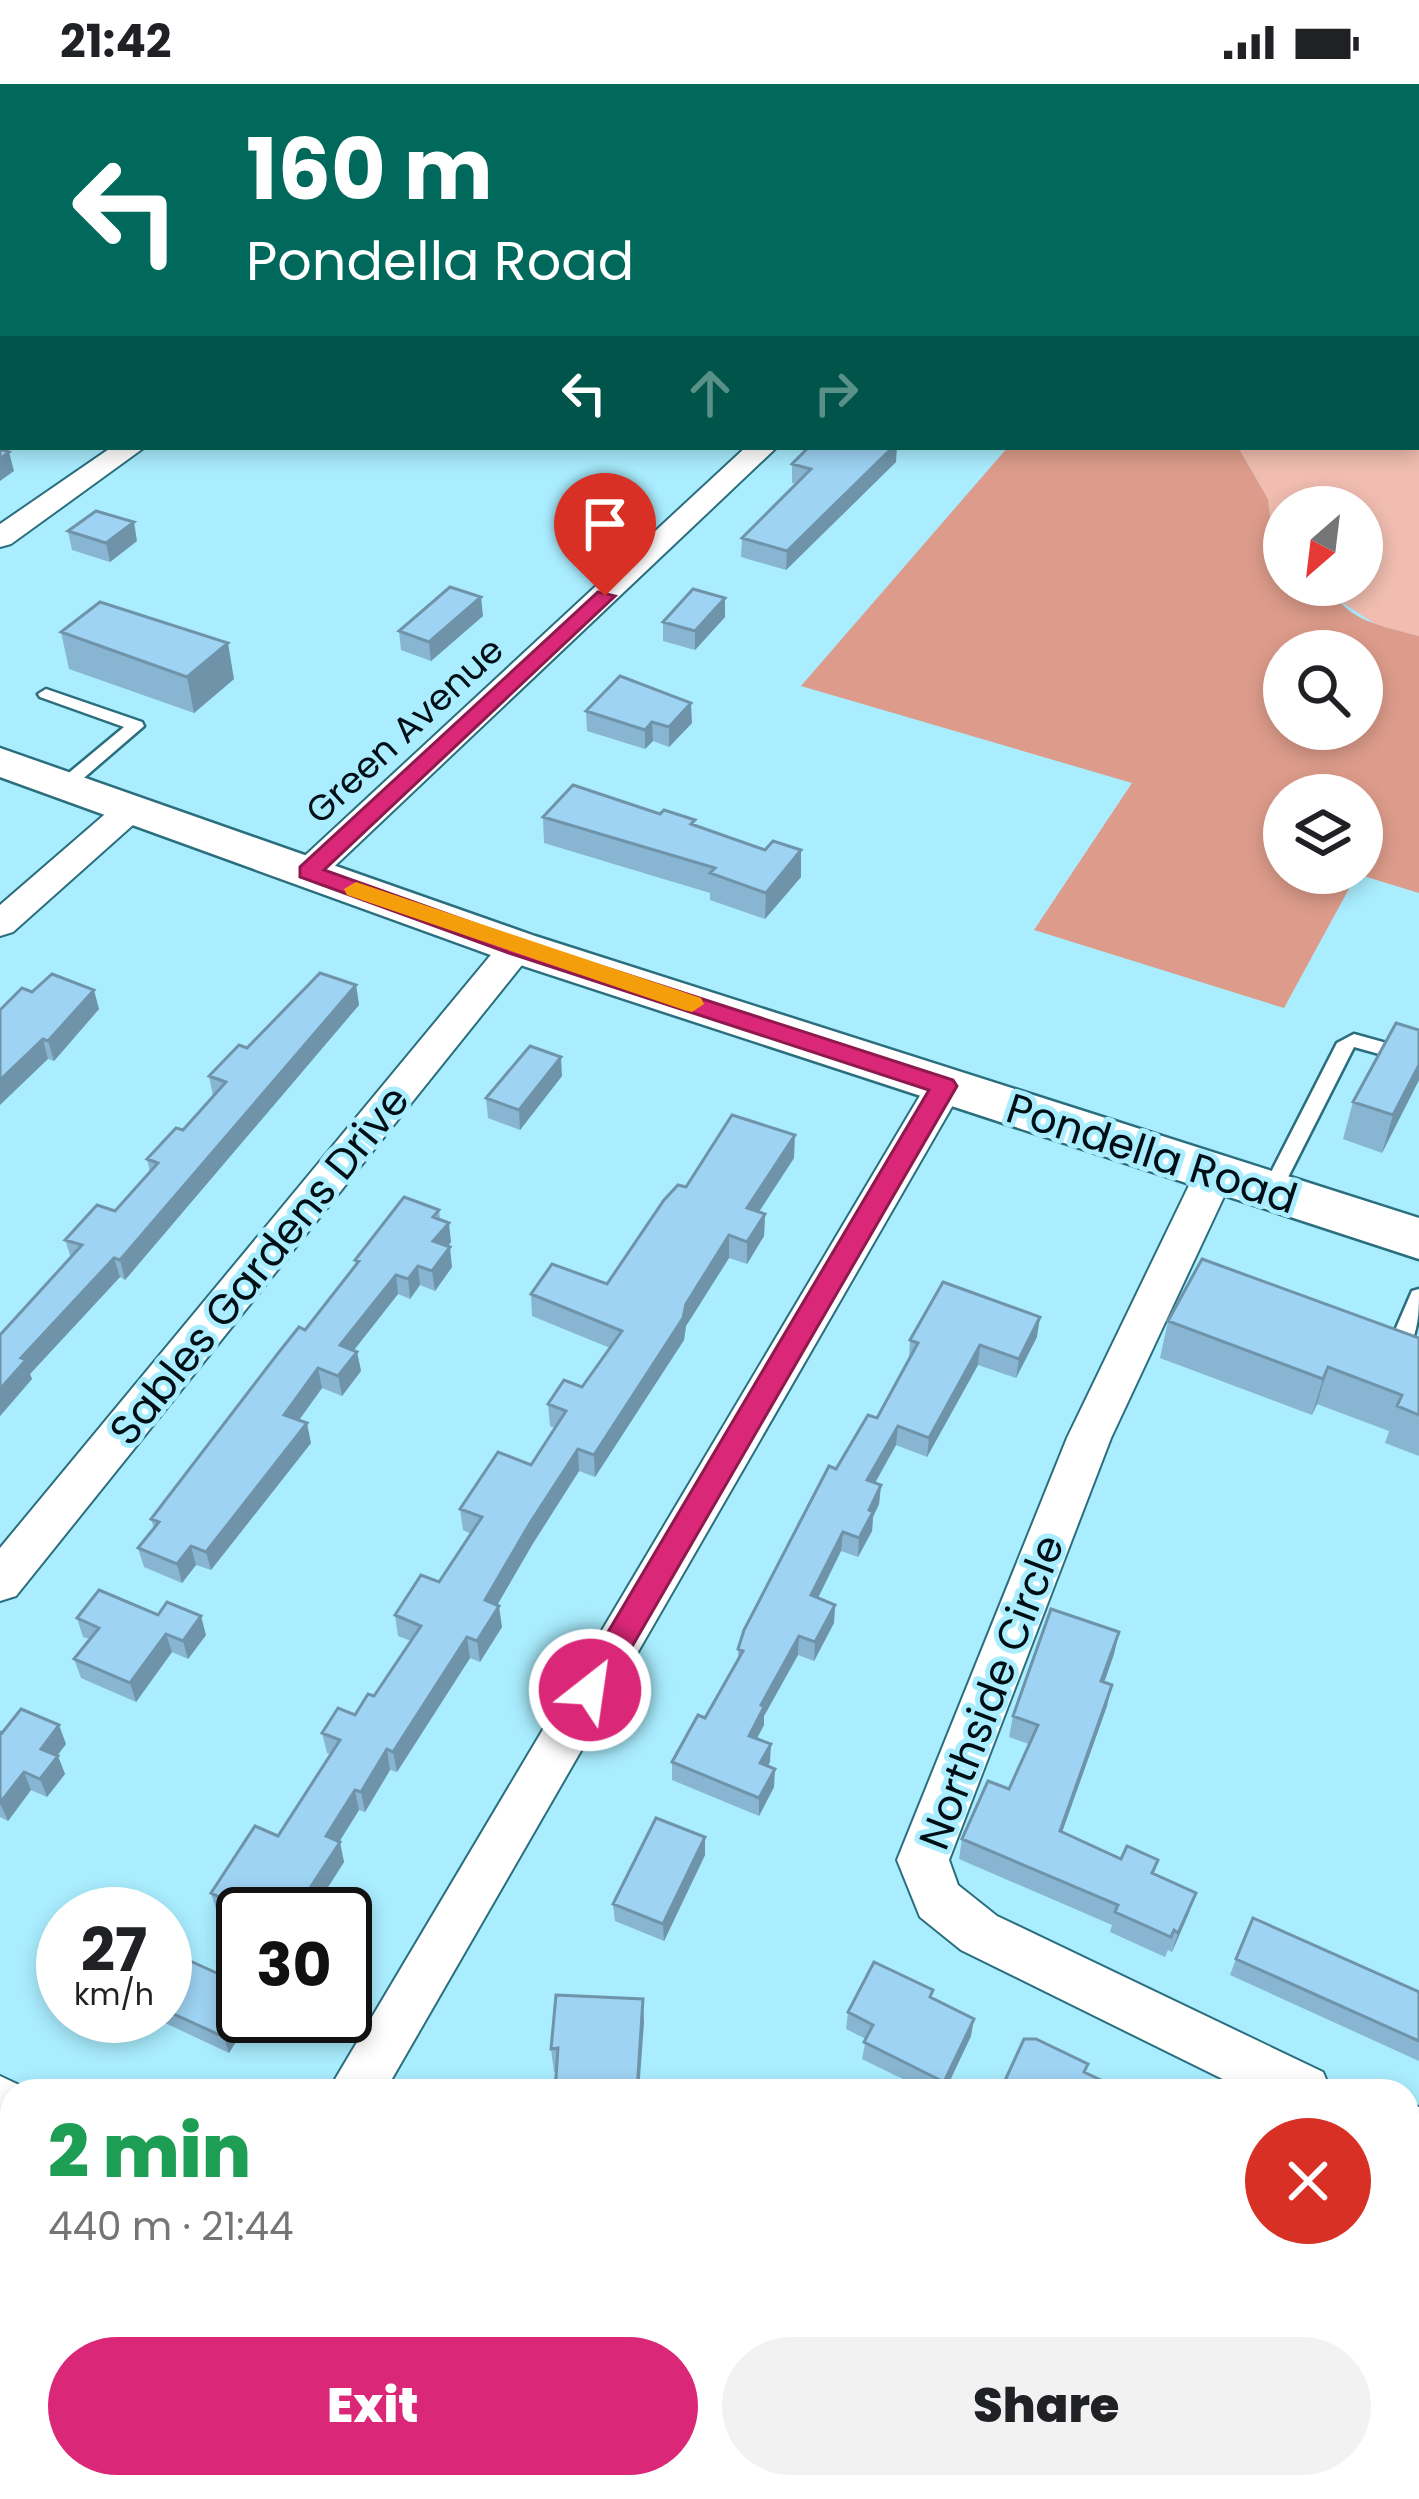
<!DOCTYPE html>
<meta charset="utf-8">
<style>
:root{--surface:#fff;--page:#f2f2f2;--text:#202124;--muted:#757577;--accent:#db2777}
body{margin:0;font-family:Poppins,sans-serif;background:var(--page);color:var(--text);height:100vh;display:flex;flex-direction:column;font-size:45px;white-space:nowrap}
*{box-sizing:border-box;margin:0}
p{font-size:39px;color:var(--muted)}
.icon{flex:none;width:66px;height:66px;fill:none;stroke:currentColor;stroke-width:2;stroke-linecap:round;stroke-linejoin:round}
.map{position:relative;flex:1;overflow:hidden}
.side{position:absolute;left:0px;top:1995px;width:1419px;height:420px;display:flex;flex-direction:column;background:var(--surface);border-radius:36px 36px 0 0;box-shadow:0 6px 18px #0003}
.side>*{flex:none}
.top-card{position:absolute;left:0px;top:0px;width:1419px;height:366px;box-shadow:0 6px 18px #0003;background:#00695c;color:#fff;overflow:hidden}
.needle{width:78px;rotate:208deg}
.tools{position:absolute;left:1263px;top:402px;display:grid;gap:24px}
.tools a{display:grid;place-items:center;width:120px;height:120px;border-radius:50%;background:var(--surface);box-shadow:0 6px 18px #0003;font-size:60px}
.speed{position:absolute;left:36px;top:1803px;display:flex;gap:24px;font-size:60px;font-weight:700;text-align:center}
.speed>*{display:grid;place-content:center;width:156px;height:156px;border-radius:50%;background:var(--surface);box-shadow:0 6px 18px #0003;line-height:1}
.speed small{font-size:30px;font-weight:400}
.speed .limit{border:6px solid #111;border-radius:18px;background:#fff;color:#111}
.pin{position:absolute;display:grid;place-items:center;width:102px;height:102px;color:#fff;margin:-123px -51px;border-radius:50% 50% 50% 0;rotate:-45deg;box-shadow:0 0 12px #0007}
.pin .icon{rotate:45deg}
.me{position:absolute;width:132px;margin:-66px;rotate:30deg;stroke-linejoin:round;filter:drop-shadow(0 0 9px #0008)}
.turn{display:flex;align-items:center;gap:42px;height:252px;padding:0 48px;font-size:54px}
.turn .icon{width:156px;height:156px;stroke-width:2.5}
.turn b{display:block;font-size:84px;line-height:102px}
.lanes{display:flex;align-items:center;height:114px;padding:0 48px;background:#0003;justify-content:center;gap:60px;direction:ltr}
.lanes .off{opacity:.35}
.round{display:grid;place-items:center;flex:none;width:126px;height:126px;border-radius:63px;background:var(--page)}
.summary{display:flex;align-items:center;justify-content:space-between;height:204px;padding:0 48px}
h1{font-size:72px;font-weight:800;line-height:90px;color:#1e9e55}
.cta{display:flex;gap:24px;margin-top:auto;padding:24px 48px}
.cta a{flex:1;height:138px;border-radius:72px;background:var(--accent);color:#fff;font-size:48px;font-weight:800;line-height:138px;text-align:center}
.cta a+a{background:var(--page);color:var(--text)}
.status{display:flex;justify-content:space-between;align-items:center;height:84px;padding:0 60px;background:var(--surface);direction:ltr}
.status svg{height:33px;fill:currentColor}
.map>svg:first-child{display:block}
.green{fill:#f0bdb0}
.forest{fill:#dd9c8b;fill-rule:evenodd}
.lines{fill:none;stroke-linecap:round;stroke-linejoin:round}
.service-casing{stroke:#2b6e7e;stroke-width:5}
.minor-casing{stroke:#2b6e7e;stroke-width:4}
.secondary-casing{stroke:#2b6e7e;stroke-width:5}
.service{fill:#fff;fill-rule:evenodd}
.minor{fill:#fff;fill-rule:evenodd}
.secondary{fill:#fff;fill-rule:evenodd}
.wall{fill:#88b5d1}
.shaded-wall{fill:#6f94aa}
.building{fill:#9ed3f3;stroke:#6f94aa;stroke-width:3}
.route{fill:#db2777;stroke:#8e194d;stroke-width:3}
.slow{fill:#f59e0b}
.labels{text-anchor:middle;stroke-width:10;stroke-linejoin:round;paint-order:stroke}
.far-street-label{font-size:36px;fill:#000f15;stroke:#a9edfe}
.street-label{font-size:42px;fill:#000f15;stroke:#a9edfe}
</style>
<div class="status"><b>21:42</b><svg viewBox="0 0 49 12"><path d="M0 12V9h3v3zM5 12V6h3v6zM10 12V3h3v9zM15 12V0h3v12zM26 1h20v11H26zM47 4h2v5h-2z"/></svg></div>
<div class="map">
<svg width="1419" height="2415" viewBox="0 0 1419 2415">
<rect width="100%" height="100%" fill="#a9edfe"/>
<path class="green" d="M1416 177H1419V552L1378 542 1334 513 1331 501H1362V423H1284V451L1271 443 1268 415 1238 363H1416Z"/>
<path class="forest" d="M1008 363H1238L1268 415 1271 442 1284 451V501H1331C1340 536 1389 544 1419 552V809L1357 790 1284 924 1034 846 1132 699 801 602ZM1284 567H1362V645H1284ZM1284 711H1362V789H1284Z"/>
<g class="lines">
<defs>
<path id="service" d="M46 605 142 638 144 642 71 705H59V697L124 643 40 613 38 610Z
M1354 950 1419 968V981L1354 963 1278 1113H1264L1261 1108 1337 959Z
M1419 1205C1419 1224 1419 1240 1412 1257H1396L1393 1251 1412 1207Z"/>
<path id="minor" d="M850 0H878L880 3H852Z
M1416 104H1419V118H1416Z
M3 179V196L0 197V180Z
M112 363H145L11 460 0 463V440Z
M746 363H777L320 796H296L290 788 296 780Z
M131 715 143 718 148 725 143 732 13 848 0 852V821L119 718Z
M517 851 530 855 535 863 530 871 16 1512 0 1517V1464L504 855Z
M945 989 959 993 964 1002 385 2007H328L931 993Z
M1215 1075 1229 1079 1235 1089 1111 1354 949 1776 958 1801 997 1832 1323 1988 1331 2007H1247L961 1866 920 1833 897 1776 1067 1354 1195 1089 1201 1079Z
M0 1992 32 2007H12V2052L0 2047Z
M1407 2020 1419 2023V2077L1407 2074Z
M721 2403H799L804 2415H726Z"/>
<path id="secondary" d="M0 664 535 852 1419 1134V1175L499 874 0 693Z"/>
</defs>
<use href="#service" class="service-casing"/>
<use href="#minor" class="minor-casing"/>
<use href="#secondary" class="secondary-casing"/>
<use href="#service" class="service"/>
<use href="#minor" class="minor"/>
<use href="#secondary" class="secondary"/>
</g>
<path class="wall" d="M161 0H227L222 3H174Z
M377 0H571L567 3H377Z
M981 0H1011L1008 3H994Z
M1416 31H1419V81L1416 80Z
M896 378 786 486 741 473 742 454 796 400 792 399V380Z
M68 447 137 457 110 478 72 466Z
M483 532 431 577 401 566 399 547Z
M725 533 695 566 663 557V538Z
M61 548 234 595 194 629 69 585Z
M586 627 692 639 669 663 653 657 645 665 587 647Z
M543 733 695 741 801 793 765 835 710 816V809L544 759Z
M356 901 359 921 125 1196 120 1193 30 1290 32 1295 0 1332V1251L71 1174 65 1156 115 1127 150 1088 147 1075 183 1046 213 1012 209 992 247 964Z
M99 925 54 977 48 975 0 926Z
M1419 946V996L1382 1069 1343 1055 1353 1018Z
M562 992 520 1046 488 1034 486 1014Z
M794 1074 759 1128 765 1130 764 1152 747 1180 729 1174 686 1242 684 1256 595 1393 579 1387 532 1461 497 1521 502 1543 480 1578 470 1574 397 1688 390 1686 365 1728 359 1726 339 1758 344 1778 311 1830 303 1826 301 1830H243V1840L217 1829 211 1809 278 1752 330 1670 327 1669 322 1649 355 1631 374 1612 411 1557 398 1552 395 1531 439 1498 471 1450 463 1446 460 1425 531 1381 555 1344 550 1342 548 1320 582 1303 610 1264 532 1232 531 1210 607 1200 686 1103Z
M439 1126 440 1135 451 1158 448 1163 452 1183 435 1207 420 1201 410 1215 398 1210 354 1266 357 1268 361 1287 342 1312 322 1304 299 1336 311 1359 211 1486 196 1481 182 1499 144 1483 138 1464 154 1444 151 1435 356 1182 355 1176Z
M1168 1237 1419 1254V1372L1385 1359 1389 1347 1317 1320 1312 1331 1160 1274Z
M1037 1253 1016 1294 978 1281 927 1373 896 1361 875 1399 881 1401 879 1420 873 1433 872 1447 858 1473 841 1467 818 1514 835 1521 834 1539 814 1577 798 1571 764 1632V1641L756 1655 771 1660 768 1682 774 1703 759 1732 672 1696V1678L705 1634 738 1576V1565L836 1385 877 1334 909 1275 910 1256Z
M77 1534 206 1551 188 1575 172 1568 136 1618 81 1594 74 1575 89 1555 83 1553Z
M1119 1548 1114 1570 1104 1598 1107 1622 1062 1748 1121 1775 1158 1776 1154 1790 1196 1809 1172 1868 1168 1866 1165 1873 1110 1848 1112 1841 959 1775 962 1755 1009 1705 1029 1660 1009 1653 1013 1632Z
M0 1648 66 1660 57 1671 65 1690 47 1713 31 1706 8 1737 0 1733Z
M705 1771 664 1857 615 1837 613 1820Z
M165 1872 243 1932H252L229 1969 150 1932H165Z
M1236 1875 1419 1908V1977L1230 1891Z
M932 1915 971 1952 945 2007H927L862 1975 866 1955 846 1945 848 1928Z
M644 1939 556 1988H554L551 1965Z
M1407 2147 1419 2153V2226L1407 2220Z
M0 2155 12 2161V2234L10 2237 0 2232Z
M227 2403H398L391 2415H244Z"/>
<path class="shaded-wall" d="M207 0H227L222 3H207Z
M3 249V269L0 271V251Z
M893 363H897L896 378 786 486 787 467Z
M9 368 14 387 0 397V375Z
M134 438 137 457 110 478 106 459Z
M481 513 483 532 431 577 429 558Z
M725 514V533L695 566V547Z
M228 559 234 595 194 629 187 593Z
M691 619 692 639 669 663V643Z
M652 638 653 657 645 665V646Z
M801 766V793L765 835 766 809Z
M356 901 359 921 125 1196 120 1176Z
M94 906 99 925 54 977 48 957Z
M43 955 48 975 0 1021V996Z
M561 973 562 992 520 1046 519 1026Z
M1419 981V996L1382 1069 1393 1031Z
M795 1051 794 1074 747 1146V1124Z
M765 1130 764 1152 747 1180V1158Z
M449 1139 451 1158 436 1177 433 1157Z
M729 1151V1174L686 1242 684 1256 595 1393 594 1371Z
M450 1163 452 1183 435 1207 432 1187Z
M114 1174 120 1193 30 1290 32 1295 0 1332V1305L21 1274Z
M418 1182 420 1201 410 1215 408 1195Z
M396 1191 398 1210 343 1280 340 1261Z
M1040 1233 1037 1253 1016 1294 1019 1275Z
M980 1261 978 1281 927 1373 929 1354Z
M357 1268 361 1287 342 1312 338 1292Z
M1328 1283 1317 1320 1312 1331 1323 1295Z
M318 1284 322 1304 289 1350 284 1331Z
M307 1339 311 1359 211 1486 206 1468Z
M898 1342 896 1361 866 1415 867 1396Z
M578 1365 579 1387 532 1461 488 1537 485 1516 530 1439Z
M881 1401 879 1420 873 1433 872 1447 858 1473 859 1454 869 1426Z
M843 1448 841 1467 810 1530 811 1511Z
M191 1462 196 1481 182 1499 177 1480Z
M835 1521 834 1539 814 1577 815 1558Z
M499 1522 502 1543 480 1578 477 1557Z
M201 1532 206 1551 188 1575 183 1557Z
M1119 1548 1114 1570 1097 1619 1101 1597Z
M166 1550 172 1568 136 1618 130 1599Z
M799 1552 798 1571 764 1632V1641L749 1670V1652L761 1621Z
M467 1553 470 1574 397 1688 393 1668Z
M1112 1601 1107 1622 1055 1768 1060 1747Z
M59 1641 66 1660 49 1683 41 1665Z
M771 1660 770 1678 760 1697V1679Z
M387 1665 390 1686 365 1728 361 1708Z
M58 1672 65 1690 47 1713 40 1695Z
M775 1685 774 1703 759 1732V1714Z
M24 1688 31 1706 8 1737 0 1719Z
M355 1706 359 1726 331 1771 326 1752Z
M705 1753V1771L664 1857 663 1840Z
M340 1758 344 1778 311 1830 306 1810Z
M298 1807 303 1826 301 1830H283Z
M1196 1809 1189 1829 1172 1868 1178 1849Z
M643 1915 644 1939 639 2007H637Z
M243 1922V1932H252L229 1969 224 1953Z
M974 1935 971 1952 945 2007H943L944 1998Z
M12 2206V2234L10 2237 1 2223Z
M383 2403H398L391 2415H376Z"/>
<path class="building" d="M394 0H561L556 3H407Z
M1048 0H1115L1130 3H1044Z
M1256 0H1273L1288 3H1253Z
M1416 31H1419V60L1416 59Z
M0 218H3V249L0 251Z
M809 363H893L787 467 742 454 811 385 792 380Z
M0 365 9 368 0 375Z
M96 427 134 438 106 459 68 447Z
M450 503 481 513 429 558 399 547Z
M693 505 725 514 695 547 663 538Z
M100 518 228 559 187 593 61 548Z
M620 592 691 619 669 643 652 638 645 646 586 627Z
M573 701 660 730 664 726 695 736 691 740 765 766 773 757 801 766 766 809 710 789 715 784 543 733Z
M320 889 356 901 120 1176 114 1174 21 1274 26 1276 0 1305V1251L82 1161 65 1156 97 1121 115 1127 158 1079 147 1075 176 1044 183 1046 226 998 209 992 239 961 247 964Z
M52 890 94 906 48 957 43 955 0 996V926L22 904 32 908Z
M1396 939 1419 946V981L1393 1031 1353 1018Z
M530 962 561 973 519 1026 486 1014Z
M732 1031 795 1051 747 1124 765 1130 747 1158 729 1151 686 1220 683 1234 594 1371 578 1365 530 1439 485 1516 499 1522 477 1557 467 1553 393 1668 387 1665 361 1708 355 1706 326 1752 340 1758 306 1810 298 1807 283 1830H257L211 1809 255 1742 278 1752 340 1656 322 1649 338 1624 355 1631 368 1610 374 1612 421 1542 395 1531 421 1491 439 1498 482 1433 460 1425 498 1368 531 1381 566 1327 548 1320 564 1296 582 1303 622 1247 531 1210 552 1180 607 1200 664 1116 678 1101 686 1103Z
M404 1113 439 1126 433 1133 449 1139 433 1157 450 1163 432 1187 418 1182 408 1195 396 1191 340 1261 357 1268 338 1292 318 1284 284 1331 307 1339 206 1468 191 1462 177 1480 138 1464 159 1438 151 1435 279 1268 299 1243 305 1246 359 1177 355 1176Z
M1202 1175 1419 1254V1331L1397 1322 1402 1311 1328 1283 1323 1295 1168 1237Z
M943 1198 1040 1233 1019 1275 980 1261 929 1354 898 1342 867 1396 881 1401 869 1426 873 1428 859 1454 843 1448 811 1511 835 1521 815 1558 799 1552 761 1621 764 1623 749 1652 771 1660 760 1679 775 1685 759 1714 672 1678 698 1631 705 1634 743 1567 738 1565 744 1546 829 1382 836 1385 868 1331 877 1334 918 1259 910 1256Z
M99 1506 158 1531 167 1518 201 1532 183 1557 166 1550 130 1599 74 1575 99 1544 77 1534Z
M1051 1525 1119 1548 1101 1597 1112 1601 1060 1747 1121 1775 1127 1762 1158 1776 1152 1789 1196 1809 1178 1849 1174 1846 1171 1853 1115 1828 1118 1821 962 1755 988 1697 1009 1705 1038 1641 1013 1632Z
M21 1625 59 1641 41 1665 58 1672 40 1695 24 1688 0 1719V1648L2 1649Z
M656 1734 705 1753 663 1840 613 1820Z
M1253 1834 1419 1908V1957L1236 1875Z
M168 1867 243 1901V1922L224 1953 165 1926V1872Z
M874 1878 933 1906 930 1913 974 1935 944 1998 864 1958 873 1941 848 1928Z
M556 1911 643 1915 637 2007H555L558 1964 551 1965Z
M1024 1955H1036L1088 1980 1084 1988 1124 2007H1009L1002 2003Z
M1407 2147 1419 2153V2207L1407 2201Z
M0 2155 12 2161V2206L1 2223Z
M242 2403H383L376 2415H260Z
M1151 2403H1284L1280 2415H1218L1205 2408 1202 2415H1146Z"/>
<path class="route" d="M598 508 615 512 324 786 526 858 953 996 957 1002 601 1616 590 1620 579 1616 574 1606 579 1597 929 1006 509 869 300 793V783Z"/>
<path class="slow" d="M356 798 701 914 704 920 692 928 684 926 347 811 344 805Z"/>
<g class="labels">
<g class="far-street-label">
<text transform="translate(404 646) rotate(-43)" y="13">Green Avenue</text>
</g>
<g class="street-label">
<text transform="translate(1152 1069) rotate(18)" y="15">Pondella Road</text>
<text transform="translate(259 1181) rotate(-51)" y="15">Sables Gardens Drive</text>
<text transform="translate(991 1608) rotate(-69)" y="15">Northside Circle</text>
</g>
</g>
</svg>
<div class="tools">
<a><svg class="needle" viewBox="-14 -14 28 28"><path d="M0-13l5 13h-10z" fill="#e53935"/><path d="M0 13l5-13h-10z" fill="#757577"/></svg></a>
<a><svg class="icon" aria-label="search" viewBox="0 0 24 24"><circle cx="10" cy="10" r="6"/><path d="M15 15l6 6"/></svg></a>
<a><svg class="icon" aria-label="layers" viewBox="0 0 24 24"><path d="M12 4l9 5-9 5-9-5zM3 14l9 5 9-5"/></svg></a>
</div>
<div class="speed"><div>27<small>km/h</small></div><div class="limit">30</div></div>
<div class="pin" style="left:605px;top:512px;background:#d93025"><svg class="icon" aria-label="arrive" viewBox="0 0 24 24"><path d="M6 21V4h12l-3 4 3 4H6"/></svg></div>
<svg class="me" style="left:590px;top:1606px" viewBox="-20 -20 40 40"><circle r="17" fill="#db2777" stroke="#fff" stroke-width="3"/><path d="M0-11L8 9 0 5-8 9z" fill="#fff"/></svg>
<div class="top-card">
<div class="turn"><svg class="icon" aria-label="left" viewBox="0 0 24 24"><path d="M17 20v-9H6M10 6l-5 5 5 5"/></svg><div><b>160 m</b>Pondella Road</div></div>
<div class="lanes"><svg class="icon" aria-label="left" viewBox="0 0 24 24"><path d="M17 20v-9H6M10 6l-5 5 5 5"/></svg><svg class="icon off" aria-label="ahead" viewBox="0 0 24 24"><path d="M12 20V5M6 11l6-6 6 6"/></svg><svg class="icon off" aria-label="right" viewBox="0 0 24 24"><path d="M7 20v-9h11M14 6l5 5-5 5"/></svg></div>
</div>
<section class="side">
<div class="summary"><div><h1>2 min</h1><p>440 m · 21:44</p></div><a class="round" style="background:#d93025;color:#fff"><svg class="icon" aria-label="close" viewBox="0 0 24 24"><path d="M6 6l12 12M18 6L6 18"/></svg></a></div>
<div class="cta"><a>Exit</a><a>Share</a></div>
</section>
</div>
